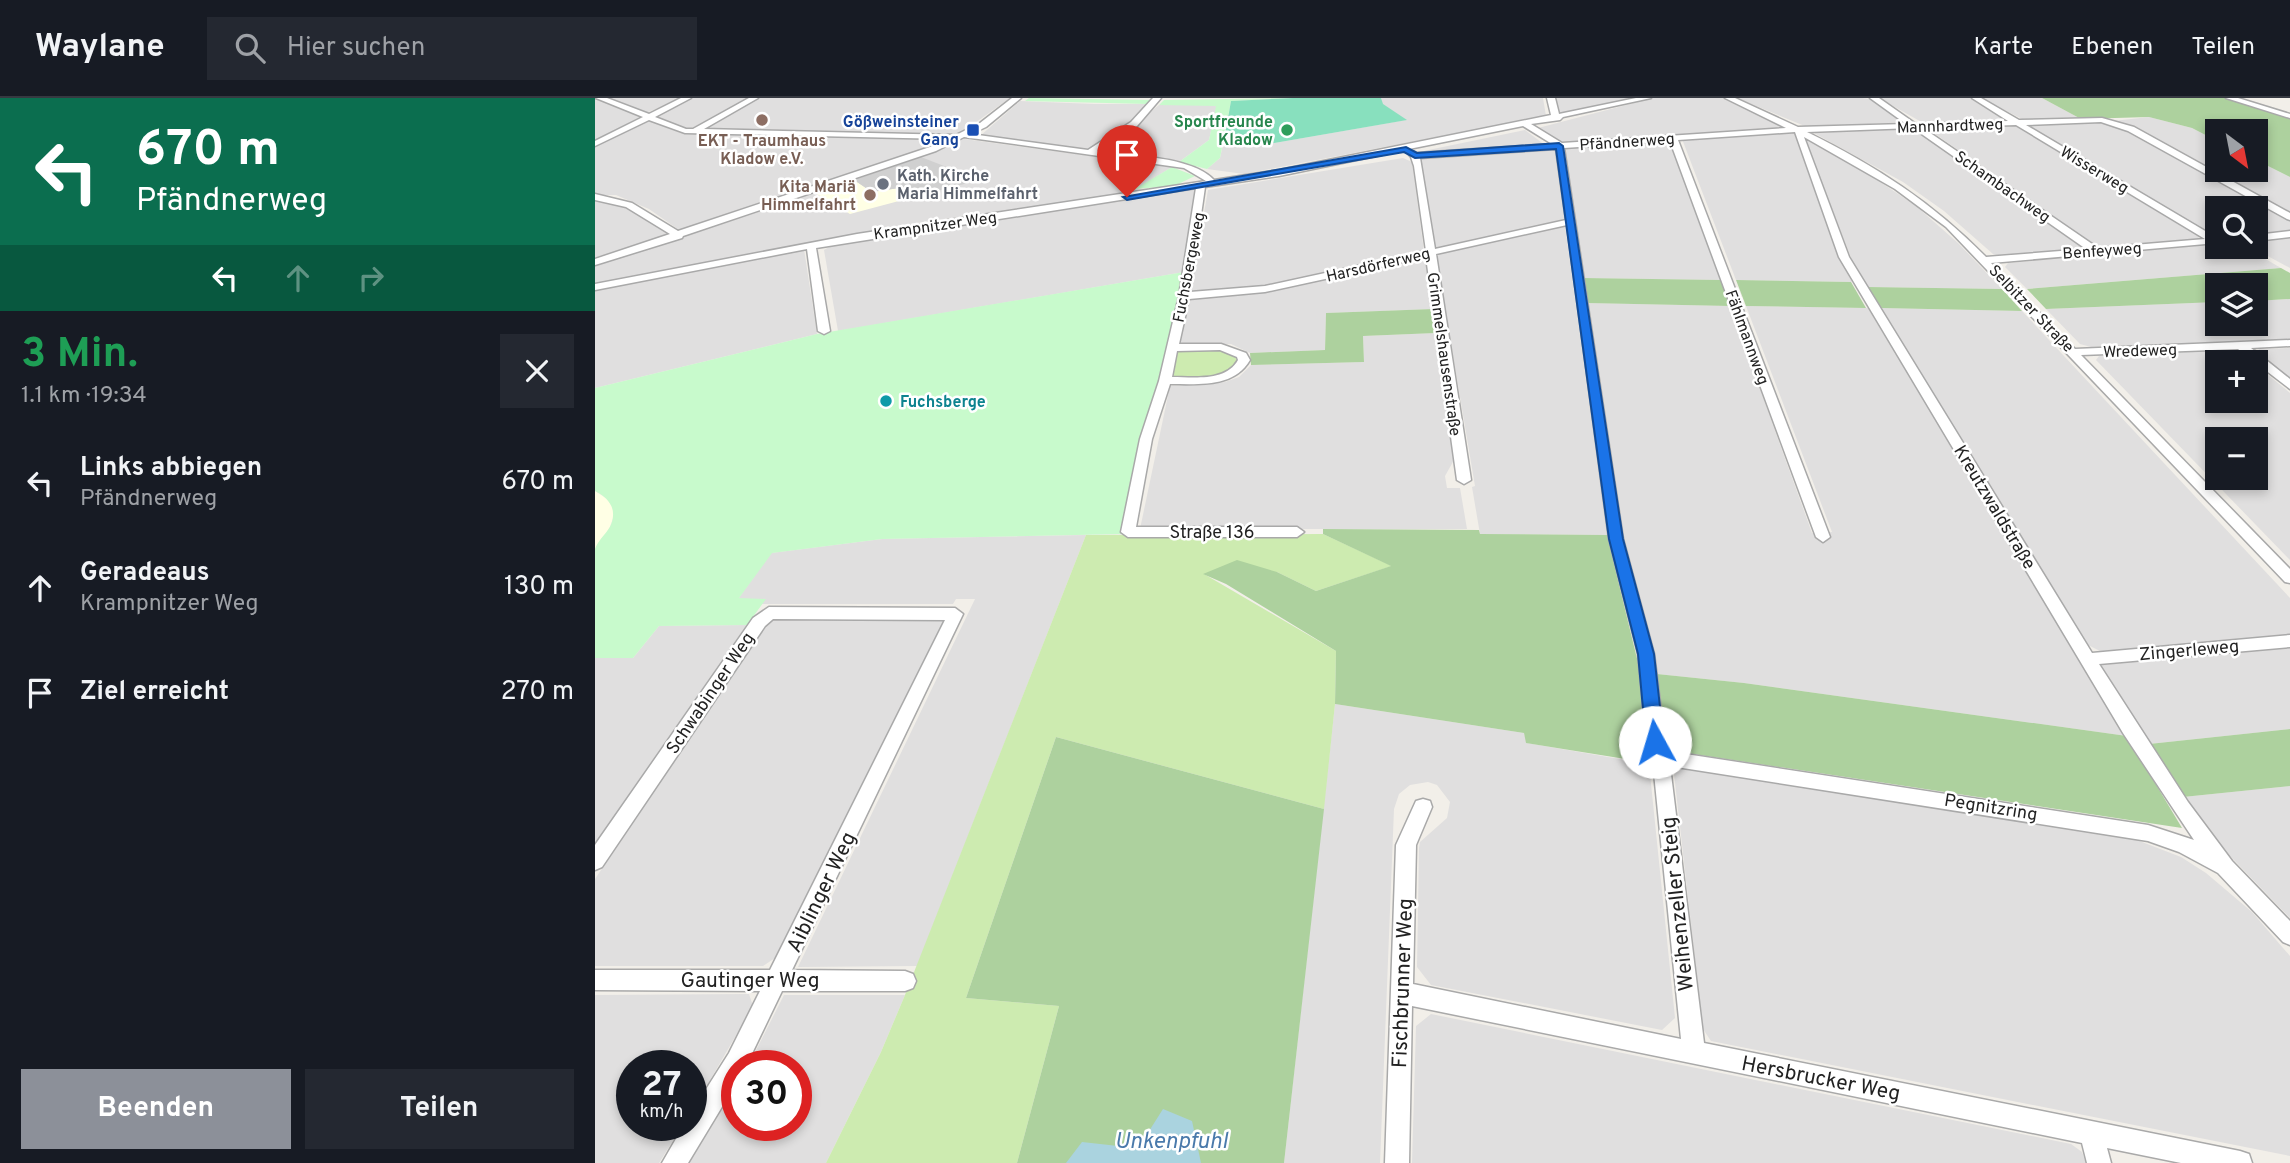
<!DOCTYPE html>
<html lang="de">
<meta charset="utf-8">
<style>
:root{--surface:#171b24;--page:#242831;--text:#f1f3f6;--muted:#9ea1a6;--line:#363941;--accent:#8c9099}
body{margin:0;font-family:Overpass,sans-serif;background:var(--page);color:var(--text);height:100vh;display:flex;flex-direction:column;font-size:26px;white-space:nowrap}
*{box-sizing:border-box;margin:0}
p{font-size:23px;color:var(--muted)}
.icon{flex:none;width:38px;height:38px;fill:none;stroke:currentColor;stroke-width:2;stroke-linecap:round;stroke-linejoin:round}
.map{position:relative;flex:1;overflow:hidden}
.panel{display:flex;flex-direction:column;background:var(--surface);width:595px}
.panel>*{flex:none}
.banner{background:#0b6e4f;color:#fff;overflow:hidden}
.needle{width:46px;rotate:148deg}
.fabs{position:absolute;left:1610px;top:21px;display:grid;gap:14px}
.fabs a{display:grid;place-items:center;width:63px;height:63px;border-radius:0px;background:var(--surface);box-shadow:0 4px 10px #0003;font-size:35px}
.speed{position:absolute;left:21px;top:952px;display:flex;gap:14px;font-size:35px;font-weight:700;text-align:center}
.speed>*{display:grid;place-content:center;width:91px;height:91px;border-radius:50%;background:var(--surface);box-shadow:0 4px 10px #0003;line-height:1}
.speed small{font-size:18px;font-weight:400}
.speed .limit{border:10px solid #d22;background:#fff;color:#111}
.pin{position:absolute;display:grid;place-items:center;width:60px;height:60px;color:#fff;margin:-72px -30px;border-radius:50% 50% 50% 0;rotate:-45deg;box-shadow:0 0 7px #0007}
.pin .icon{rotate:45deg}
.me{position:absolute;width:77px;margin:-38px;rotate:354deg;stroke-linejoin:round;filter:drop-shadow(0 0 5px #0008)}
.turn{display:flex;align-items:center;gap:24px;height:147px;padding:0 21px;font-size:32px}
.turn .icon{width:91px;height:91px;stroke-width:2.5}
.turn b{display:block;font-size:49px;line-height:60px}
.lanes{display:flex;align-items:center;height:66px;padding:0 21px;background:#0003;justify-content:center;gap:35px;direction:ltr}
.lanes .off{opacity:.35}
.round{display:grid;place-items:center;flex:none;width:74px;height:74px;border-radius:0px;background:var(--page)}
.headline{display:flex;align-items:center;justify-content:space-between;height:119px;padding:0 21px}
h1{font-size:42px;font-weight:700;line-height:52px;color:#1e9e55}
.cta{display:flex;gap:14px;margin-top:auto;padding:14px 21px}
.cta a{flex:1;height:80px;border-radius:0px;background:var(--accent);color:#fff;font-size:28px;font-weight:700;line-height:80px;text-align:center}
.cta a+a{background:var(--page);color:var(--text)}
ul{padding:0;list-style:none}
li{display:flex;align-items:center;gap:21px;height:105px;padding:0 21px}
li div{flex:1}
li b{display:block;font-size:26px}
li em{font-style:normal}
header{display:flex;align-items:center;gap:42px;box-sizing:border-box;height:98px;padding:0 35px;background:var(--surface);border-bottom:2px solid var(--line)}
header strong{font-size:33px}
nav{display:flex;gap:38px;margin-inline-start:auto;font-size:24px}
.search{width:490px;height:63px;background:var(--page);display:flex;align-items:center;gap:18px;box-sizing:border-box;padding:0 24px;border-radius:0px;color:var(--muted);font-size:26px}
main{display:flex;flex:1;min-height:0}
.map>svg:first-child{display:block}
.residential{fill:#e0dfdf;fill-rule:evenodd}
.education{fill:#ffffe5}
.religious{fill:#d0d0d0}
.grass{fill:#cdebb0}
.forest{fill:#add19e}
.park{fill:#c8facc}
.pitch{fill:#88e0be}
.water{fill:#aad3df}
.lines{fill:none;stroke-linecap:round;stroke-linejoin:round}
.minor-casing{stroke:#a9a9a9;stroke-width:3}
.minor{fill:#fff;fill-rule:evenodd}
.route{fill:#1a73e8;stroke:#114b97;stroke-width:2}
.education-dot{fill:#8d6e63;stroke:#fff;stroke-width:2.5}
.transit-dot{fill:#1a4fb4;stroke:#fff;stroke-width:2.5}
.leisure-dot{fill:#2e9e5b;stroke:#fff;stroke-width:2.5}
.worship-dot{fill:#6b7280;stroke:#fff;stroke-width:2.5}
.culture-dot{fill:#0f9aa8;stroke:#fff;stroke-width:2.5}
.labels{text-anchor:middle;stroke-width:5;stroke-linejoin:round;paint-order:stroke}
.far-transit-label{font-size:16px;font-weight:bold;fill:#164399;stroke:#fff;text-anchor:end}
.far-leisure-label{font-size:16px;font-weight:bold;fill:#27864d;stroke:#fff;text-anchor:end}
.far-street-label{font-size:16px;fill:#222;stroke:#fff}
.far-education-label{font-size:16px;font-weight:bold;fill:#785e54;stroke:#fff}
.far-worship-label{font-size:16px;font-weight:bold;fill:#5b616d;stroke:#fff;text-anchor:start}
.far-culture-label{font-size:16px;font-weight:bold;fill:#0d838f;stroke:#fff;text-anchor:start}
.street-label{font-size:18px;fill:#222;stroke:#fff}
.near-street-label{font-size:21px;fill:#222;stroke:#fff}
.near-water-label{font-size:23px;font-style:italic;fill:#4a7aab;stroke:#fff}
</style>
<header>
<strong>Waylane</strong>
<div class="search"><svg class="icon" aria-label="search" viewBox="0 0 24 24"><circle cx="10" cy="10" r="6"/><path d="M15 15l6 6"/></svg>Hier suchen</div>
<nav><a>Karte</a><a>Ebenen</a><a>Teilen</a></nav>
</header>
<main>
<section class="panel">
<div class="banner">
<div class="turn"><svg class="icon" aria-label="left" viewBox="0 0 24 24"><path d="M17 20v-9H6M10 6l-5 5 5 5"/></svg><div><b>670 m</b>Pfändnerweg</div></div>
<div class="lanes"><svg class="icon" aria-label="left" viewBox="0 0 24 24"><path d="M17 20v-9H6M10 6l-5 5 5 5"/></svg><svg class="icon off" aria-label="ahead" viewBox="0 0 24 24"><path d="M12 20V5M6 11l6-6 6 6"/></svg><svg class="icon off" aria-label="right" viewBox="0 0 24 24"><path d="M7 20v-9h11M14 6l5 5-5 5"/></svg></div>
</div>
<div class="headline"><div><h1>3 Min.</h1><p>1.1 km · 19:34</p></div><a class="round"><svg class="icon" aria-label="close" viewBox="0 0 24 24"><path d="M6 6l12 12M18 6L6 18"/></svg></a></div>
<ul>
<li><svg class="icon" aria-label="left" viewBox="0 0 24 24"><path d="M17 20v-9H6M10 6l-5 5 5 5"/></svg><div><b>Links abbiegen</b><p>Pfändnerweg</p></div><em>670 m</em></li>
<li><svg class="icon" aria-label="ahead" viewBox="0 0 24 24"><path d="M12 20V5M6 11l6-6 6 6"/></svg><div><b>Geradeaus</b><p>Krampnitzer Weg</p></div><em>130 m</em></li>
<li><svg class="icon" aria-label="arrive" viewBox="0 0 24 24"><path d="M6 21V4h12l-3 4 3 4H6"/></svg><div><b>Ziel erreicht</b></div><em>270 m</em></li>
</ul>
<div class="cta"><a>Beenden</a><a>Teilen</a></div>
</section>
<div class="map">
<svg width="1695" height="1065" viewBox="0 0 1695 1065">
<rect width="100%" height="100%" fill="#f2efe9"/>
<path class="residential" d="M12 0H88L51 15Z
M97 0H156L93 32 56 17Z
M162 0H415L363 37 108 30Z
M786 0H948L951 18 649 76 612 71 625 60 629 42 668 47 811 22 787 6Z
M960 0H1041L969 15 963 14Z
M1058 0H1128L1194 30 968 46 943 30Z
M1142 0H1267L1276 1 1312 24 1212 29Z
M1284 0H1375L1413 21 1330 26Z
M1386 0H1447L1486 21 1431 23Z
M0 1 45 19 0 43Z
M425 3 499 6H553L542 20 494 52 385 38Z
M564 7H622L614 42 584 64 504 54Z
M1554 19 1597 30 1622 43V72H1661V62L1695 79V114L1537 29 1518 23Z
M50 21 86 35 352 42 87 134 54 111 21 97H0V48Z
M1500 24 1530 31 1695 121V134L1661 137V110H1622V139L1616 137 1435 28Z
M1417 27 1425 29 1604 138 1603 142 1510 150 1500 147 1333 31Z
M1315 30 1323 32 1489 148 1487 152 1407 159 1398 156 1349 113 1308 84 1219 35Z
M930 32 950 47 819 55Z
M1199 33 1244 157 1257 184 1141 182 1087 41Z
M369 41 577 69 541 91 549 93 321 125 0 187V168L220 95Z
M1210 41 1257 65 1321 108 1363 145 1407 191 1271 189 1262 175Z
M1075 42 1126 182 988 180 969 49Z
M961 49 971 121 840 151 825 59Z
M808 60 817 64 829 153 667 189 595 195 613 92Z
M603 91 589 174 243 233 229 152 236 148 319 132Z
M0 101H13L44 114 75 137 0 161Z
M972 127 1012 437 885 436 877 389 880 388 841 156Z
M1695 140V170L1656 149H1661V143Z
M1622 146 1650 149 1686 170 1432 191 1410 169 1413 165Z
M209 151 222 236 0 290V191Z
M824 160 830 162 838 211 731 215 730 252 655 255 636 246 584 247 594 200 671 194Z
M1695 201V241L1496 249 1485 246 1451 211 1622 204V226H1661V203Z
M991 205 1135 208 1217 435 1237 434 1151 208 1273 210 1532 638 1149 585 1062 576 1025 437Z
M1286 210 1427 213 1695 500V538L1511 556 1493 547Z
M841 235 859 350V362L850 378 852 390H865L872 431H545L575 288 630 284 644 279 656 267 769 264 768 238Z
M1695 250V282L1662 256 1664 251Z
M1635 252 1647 256 1657 264H1622V303H1661V267L1695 295V462L1501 262 1504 258ZM1622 341H1661V380H1622Z
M491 437 322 868 203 869 380 501H361L358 506H167L143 501 176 455 287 441Z
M351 521 183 858 168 868H0V781L175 522Z
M152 527 0 747V560H38L64 528Z
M1695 548V631L1554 646 1505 567Z
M740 606 929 635 932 645 1054 666 1080 920 1067 932 836 887 822 869 824 750 825 744 852 720 855 704 842 687 833 684 815 687 804 696 799 711 785 1065H689Z
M1087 669 1534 739 1586 759 1611 775 1657 814 1695 858V1058L1116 943 1108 931 1079 676Z
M1695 688V820L1607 729 1588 699Z
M154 896 158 908 96 1015V968H37V1027H88L64 1065H0V897Z
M189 897H310L286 954 231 1065H94L142 987V1027H201V968H153Z
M836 916 1476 1046 1487 1054 1491 1065H817L821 928Z"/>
<path class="education" d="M259 82 277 94 311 89 334 95 255 116 220 95Z
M0 393 12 401 18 410V420L13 434 0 451Z"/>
<path class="religious" d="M326 59 385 82 334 95 311 89 277 94 259 82Z"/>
<path class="grass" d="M629 250 637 252 644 261C631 283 602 279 578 280L582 252Z
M728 436 797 468 721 493 682 474 609 476 741 553 740 606 729 711 461 639 371 900 464 908 422 1065H231L286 954 310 897 491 437Z"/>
<path class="forest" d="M1447 0H1630L1695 19V79L1661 62V33H1622V43L1597 30 1554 19 1486 21Z
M1686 170 1695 175V201L1661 203V187H1622V204L1451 211 1432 191Z
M988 180 1126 182 1135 208 991 205Z
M1141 182 1256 184 1271 210 1151 208Z
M1273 189 1407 191 1427 213 1286 210Z
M838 211 841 235 768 238 769 264 656 267 655 255 730 252 731 215Z
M728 431 884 432 885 436 1012 437 1045 573 1049 664 931 645 929 635 740 606 741 553 631 486 608 476 642 462 682 474 721 493 796 468 728 436Z
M1062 576 1149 585 1532 638 1587 730 1065 651Z
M1695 631V688L1588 699 1554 646Z
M461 639 729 711 689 1065H422L464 908 371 900Z"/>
<path class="park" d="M434 0 557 2 553 6 430 3Z
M698 0 636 3 625 60 612 71 584 64 614 42 621 8 564 7 569 2Z
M577 69 600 78 579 88 540 91Z
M589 174 529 436 287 441 177 455 144 500 171 501 152 527 64 528 38 560H0C0 540 0 464 0 451 5 438 17 433 18 418 19 406 10 398 0 393V290L222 236Z"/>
<path class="pitch" d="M698 0H786L788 6 812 22 668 47 629 42 636 3Z"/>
<path class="water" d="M568 1011 597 1023 606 1065H471L487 1044 523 1048 549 1041Z"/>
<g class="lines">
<defs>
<path id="minor" d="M1 0H12L54 16 86 0H96L60 19 91 31H98L154 0H163L109 31 361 37 385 25 417 0H426L391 29 376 36 493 52 536 24 558 0H566L542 28 502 53C535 58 597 58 619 82L684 72 956 17 952 0H960L964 16 1041 0H1056L968 19 965 22 936 26 967 45 1191 30 1130 0H1140L1203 29 1311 26 1275 0H1284L1321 26 1413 23 1377 0H1386L1424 22 1507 20 1539 29 1695 115V122L1692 121 1533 33 1506 24 1431 27 1622 140V145L1396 165 1480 251 1695 242V248L1656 250 1695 281V291L1643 251 1486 257 1695 471V485L1690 484 1351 129 1300 91 1209 39 1254 159 1497 555 1695 537V549L1504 566 1593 704 1637 763 1695 823V847L1688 844 1623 775 1584 754 1553 743 1075 668 1109 945 1645 1053 1654 1056 1657 1065H1586L1512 1050 1516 1065H1492L1487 1045 817 908 814 1065H790L801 747 821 703 828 701 835 703 837 709 821 747 818 886 1086 941 1059 675 1053 659 1043 556 1014 441 972 127 841 156 876 382 869 386 862 382 831 159 670 194 594 201 584 246H626L651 255 655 262C639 290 603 286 575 286L557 341 541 429H702L709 434 702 439H533L526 434 545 341 564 283 584 198 601 90 221 150 235 233 229 236 223 233 212 151 0 192V186L262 136 611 83 589 70 369 39 341 53 88 138 87 140 0 167V161L75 136 31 109 0 102V96L37 105 83 133 335 49 352 41 90 35 54 22 0 48V43L48 19ZM1421 27 1610 141 1503 150 1328 30ZM928 28 957 46 822 55 814 51ZM1318 30 1491 151 1391 159C1337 104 1281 68 1212 34ZM1200 34 1244 159 1528 635 1599 742 1553 727 1071 653 1059 556 1028 441 969 50 1075 43 1221 439 1228 444 1235 439 1083 42ZM961 51 971 122 840 151 825 60ZM810 52 816 59 819 68 831 153 670 188 595 194 610 89 684 78ZM625 252 642 259 643 262C631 284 598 279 577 279L582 253Z
M1631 0H1643L1695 16V20Z
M1695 133V139L1661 143V137Z
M174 509 360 510 368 516 197 872 310 873 318 876 321 883 318 890 310 893H187L151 968H142V984L93 1065H67L89 1027H96V1015L134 955 165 893 0 892V872H175L350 522 178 521 170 528 7 769 0 772V747L158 520Z"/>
</defs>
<use href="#minor" class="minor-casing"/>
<use href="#minor" class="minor"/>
</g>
<path class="route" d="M964 45 968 48 1028 441 1059 556 1069 644 1060 651 1051 644 1043 556 1014 441 961 51 820 60 809 54 532 102 528 99 811 49 822 55Z"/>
<g class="education-dot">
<circle cx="167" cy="22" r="7"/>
<circle cx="275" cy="97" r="7"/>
</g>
<rect class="transit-dot" x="371" y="25" width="14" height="14" rx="3.5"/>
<circle class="leisure-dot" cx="692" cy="32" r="7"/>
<circle class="worship-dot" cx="288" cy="86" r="7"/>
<circle class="culture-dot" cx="291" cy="303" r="7"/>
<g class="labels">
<g class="far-transit-label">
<text x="364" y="29">Gößweinsteiner<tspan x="364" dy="18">Gang</tspan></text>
</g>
<g class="far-leisure-label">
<text x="678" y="29">Sportfreunde<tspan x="678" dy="18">Kladow</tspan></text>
</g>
<g class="far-street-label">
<text transform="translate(1355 27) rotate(-2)" y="6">Mannhardtweg</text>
<text transform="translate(1032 43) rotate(-4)" y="6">Pfändnerweg</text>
<text transform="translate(1500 71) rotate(31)" y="6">Wisserweg</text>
<text transform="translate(1408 88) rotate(35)" y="6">Schambachweg</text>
<text transform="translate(340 127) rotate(-8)" y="6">Krampnitzer Weg</text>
<text transform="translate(1507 152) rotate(-4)" y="6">Benfeyweg</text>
<text transform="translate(783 166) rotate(-13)" y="6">Harsdörferweg</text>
<text transform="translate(593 169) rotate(-79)" y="6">Fuchsbergeweg</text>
<text transform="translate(1437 210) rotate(46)" y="6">Selbitzer Straße</text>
<text transform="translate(1153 239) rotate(70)" y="6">Fählmannweg</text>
<text transform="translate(1545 252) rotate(-2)" y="6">Wredeweg</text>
<text transform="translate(850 256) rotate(82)" y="6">Grimmelshausenstraße</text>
</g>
<g class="far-education-label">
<text x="167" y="48">EKT - Traumhaus<tspan x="167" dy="18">Kladow e.V.</tspan></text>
<text x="261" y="94" text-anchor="end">Kita Mariä<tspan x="261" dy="18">Himmelfahrt</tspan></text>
</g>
<g class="far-worship-label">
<text x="302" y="83">Kath. Kirche<tspan x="302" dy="18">Maria Himmelfahrt</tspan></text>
</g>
<g class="far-culture-label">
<text x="305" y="309">Fuchsberge</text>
</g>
<g class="street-label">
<text transform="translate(1400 409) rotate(59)" y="6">Kreutzwaldstraße</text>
<text x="617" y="440">Straße 136</text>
<text transform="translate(1594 552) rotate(-5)" y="6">Zingerleweg</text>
<text transform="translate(115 595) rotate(-56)" y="6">Schwabinger Weg</text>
<text transform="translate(1396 709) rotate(9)" y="6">Pegnitzring</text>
</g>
<g class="near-street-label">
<text transform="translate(226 794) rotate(-64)" y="7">Aiblinger Weg</text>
<text transform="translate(1082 806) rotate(-96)" y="7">Weihenzeller Steig</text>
<text x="155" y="889">Gautinger Weg</text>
<text transform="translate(807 885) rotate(-88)" y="7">Fischbrunner Weg</text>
<text transform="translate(1226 980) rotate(11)" y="7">Hersbrucker Weg</text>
</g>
<g class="near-water-label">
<text x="576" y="1050">Unkenpfuhl</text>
</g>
</g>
</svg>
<div class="fabs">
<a><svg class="needle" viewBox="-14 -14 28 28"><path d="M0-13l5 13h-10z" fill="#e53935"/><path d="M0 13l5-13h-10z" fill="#9ea1a6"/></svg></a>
<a><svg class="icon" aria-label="search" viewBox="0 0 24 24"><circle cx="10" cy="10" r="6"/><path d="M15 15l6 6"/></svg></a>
<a><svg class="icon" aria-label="layers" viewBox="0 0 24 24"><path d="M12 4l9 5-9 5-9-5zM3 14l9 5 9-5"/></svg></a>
<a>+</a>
<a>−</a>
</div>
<div class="speed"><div>27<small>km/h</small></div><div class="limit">30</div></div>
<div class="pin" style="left:532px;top:99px;background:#d93025"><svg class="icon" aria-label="arrive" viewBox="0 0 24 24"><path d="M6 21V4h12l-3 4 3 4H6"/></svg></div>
<svg class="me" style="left:1060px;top:644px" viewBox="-20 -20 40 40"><circle r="19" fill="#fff"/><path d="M0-13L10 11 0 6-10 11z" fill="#1a73e8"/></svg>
</div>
</main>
